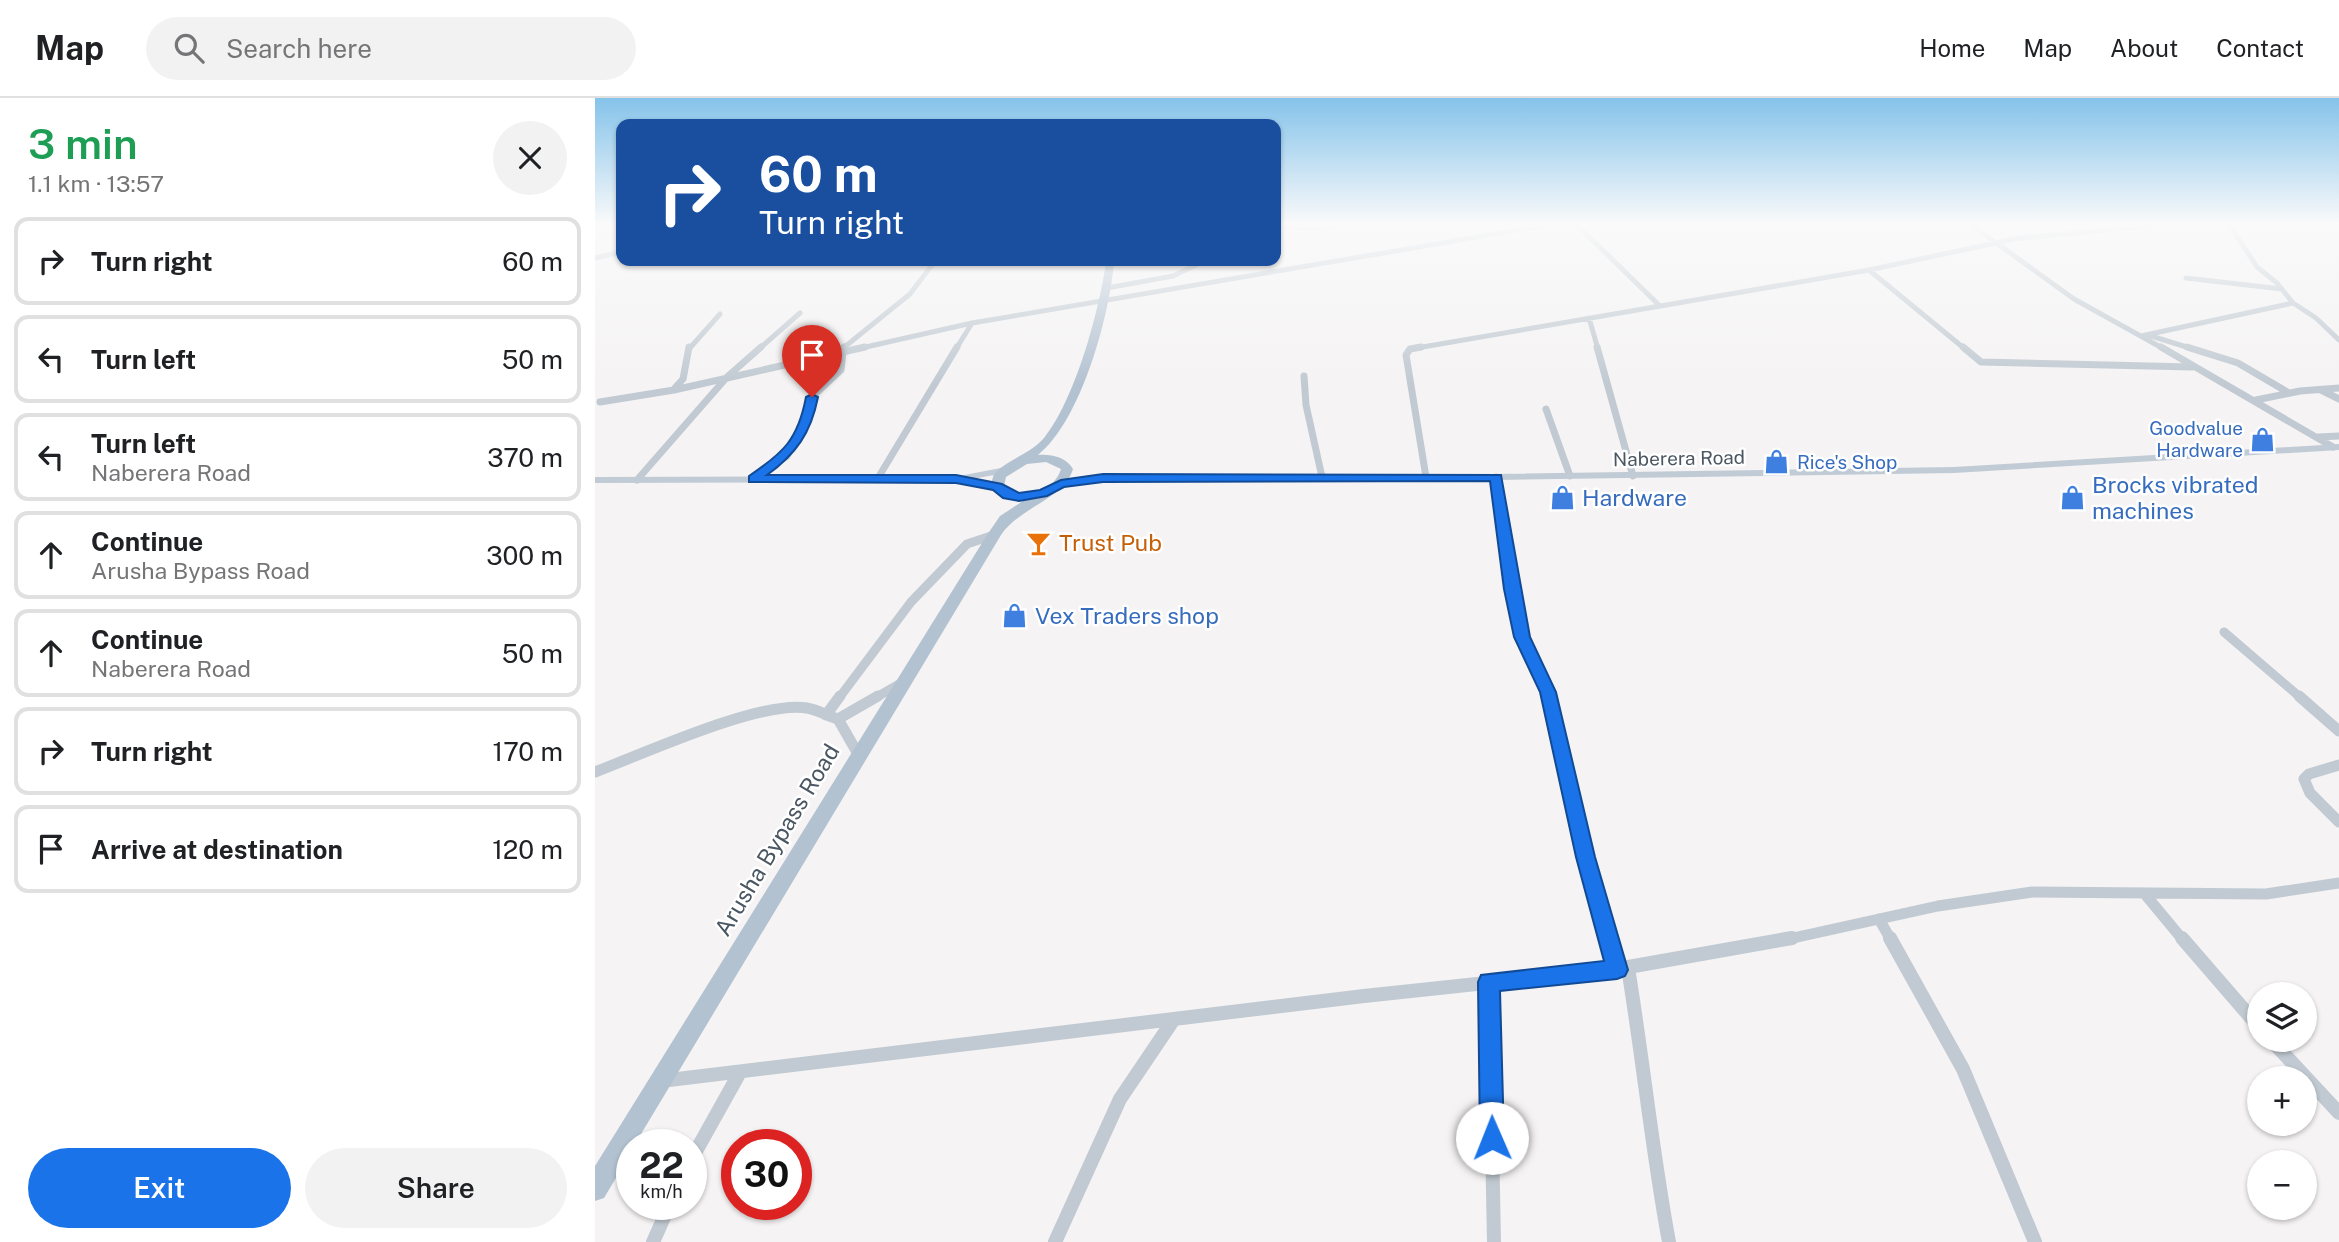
<!DOCTYPE html>
<meta charset="utf-8">
<style>
:root{--surface:#fff;--page:#f2f2f2;--text:#202124;--muted:#757577;--line:#e0e0e0;--accent:#1a73e8}
body{margin:0;font-family:"Public Sans",sans-serif;background:var(--page);color:var(--text);height:100vh;display:flex;flex-direction:column;font-size:26px;white-space:nowrap}
*{box-sizing:border-box;margin:0}
p{font-size:23px;color:var(--muted)}
.icon{flex:none;width:38px;height:38px;fill:none;stroke:currentColor;stroke-width:2;stroke-linecap:round;stroke-linejoin:round}
.map{position:relative;flex:1;overflow:hidden}
.panel{display:flex;flex-direction:column;background:var(--surface);width:595px}
.panel>*{flex:none}
.hud{position:absolute;left:21px;top:21px;width:665px;height:147px;border-radius:14px;box-shadow:0 2px 5px #0004;background:#1a4fa0;color:#fff;overflow:hidden}
.fabs{position:absolute;left:1652px;top:884px;display:grid;gap:14px}
.fabs a{display:grid;place-items:center;width:70px;height:70px;border-radius:50%;background:var(--surface);box-shadow:0 2px 5px #0004;font-size:35px}
.speed{position:absolute;left:21px;top:1031px;display:flex;gap:14px;font-size:35px;font-weight:700;text-align:center}
.speed>*{display:grid;place-content:center;width:91px;height:91px;border-radius:50%;background:var(--surface);box-shadow:0 2px 5px #0004;line-height:1}
.speed small{font-size:18px;font-weight:400}
.speed .limit{border:10px solid #d22;background:#fff;color:#111}
.pin{position:absolute;display:grid;place-items:center;width:60px;height:60px;color:#fff;margin:-72px -30px;border-radius:50% 50% 50% 0;rotate:-45deg;box-shadow:0 0 7px #0007}
.pin .icon{rotate:45deg}
.me{position:absolute;width:77px;margin:-38px;rotate:359deg;stroke-linejoin:round;filter:drop-shadow(0 0 5px #0008)}
.turn{display:flex;align-items:center;gap:24px;height:147px;padding:0 28px;font-size:32px}
.turn .icon{width:91px;height:91px;stroke-width:2.5}
.turn b{display:block;font-size:49px;line-height:60px}
.round{display:grid;place-items:center;flex:none;width:74px;height:74px;border-radius:37px;background:var(--page)}
.summary{display:flex;align-items:center;justify-content:space-between;height:119px;padding:0 28px}
h1{font-size:42px;font-weight:600;line-height:52px;color:#1e9e55}
.button{display:flex;gap:14px;margin-top:auto;padding:14px 28px}
.button a{flex:1;height:80px;border-radius:42px;background:var(--accent);color:#fff;font-size:28px;font-weight:600;line-height:80px;text-align:center}
.button a+a{background:var(--page);color:var(--text)}
ul{padding:0;list-style:none}
li{display:flex;align-items:center;gap:21px;height:88px;margin:0 14px 10px;padding:0 14px;border:4px solid var(--line);border-radius:14px}
li div{flex:1}
li b{display:block;font-size:26px}
li em{font-style:normal}
header{display:flex;align-items:center;gap:42px;box-sizing:border-box;height:98px;padding:0 35px;background:var(--surface);border-bottom:2px solid var(--line)}
header strong{font-size:33px}
nav{display:flex;gap:38px;margin-inline-start:auto;font-size:24px}
.search{width:490px;height:63px;background:var(--page);display:flex;align-items:center;gap:18px;box-sizing:border-box;padding:0 24px;border-radius:38px;color:var(--muted);font-size:26px}
main{display:flex;flex:1;min-height:0}
.map>svg:first-child{display:block}
.lines{fill:none;stroke-linecap:round;stroke-linejoin:round}
.street-far4{stroke:#c1cad2;stroke-width:5}
.street-far3{stroke:#c1cad2;stroke-width:7}
.street-far2{stroke:#c1cad2;stroke-width:9}
.street-far1{stroke:#c1cad2;stroke-width:11}
.street{stroke:#c1cad2;stroke-width:14}
.secondary{fill:#c1cbd6;fill-rule:evenodd}
.primary{fill:#b3c2d1;fill-rule:evenodd}
.route{fill:#1a73e8;stroke:#114b97;stroke-width:2}
.labels{text-anchor:middle;stroke-width:5;stroke-linejoin:round;paint-order:stroke}
.far-shop-label{font-size:19px;fill:#366cbe;stroke:#fff;text-anchor:end}
.far-street-label{font-size:19px;fill:#4a5661;stroke:#fff}
.shop-label{font-size:23px;fill:#366cbe;stroke:#fff;text-anchor:start}
.food-label{font-size:23px;fill:#c56008;stroke:#fff;text-anchor:start}
.street-label{font-size:23px;fill:#4a5661;stroke:#fff}
</style>
<header>
<strong>Map</strong>
<div class="search"><svg class="icon" aria-label="search" viewBox="0 0 24 24"><circle cx="10" cy="10" r="6"/><path d="M15 15l6 6"/></svg>Search here</div>
<nav><a>Home</a><a>Map</a><a>About</a><a>Contact</a></nav>
</header>
<main>
<section class="panel">
<div class="summary"><div><h1>3 min</h1><p>1.1 km · 13:57</p></div><a class="round"><svg class="icon" aria-label="close" viewBox="0 0 24 24"><path d="M6 6l12 12M18 6L6 18"/></svg></a></div>
<ul>
<li><svg class="icon" aria-label="right" viewBox="0 0 24 24"><path d="M7 20v-9h11M14 6l5 5-5 5"/></svg><div><b>Turn right</b></div><em>60 m</em></li>
<li><svg class="icon" aria-label="left" viewBox="0 0 24 24"><path d="M17 20v-9H6M10 6l-5 5 5 5"/></svg><div><b>Turn left</b></div><em>50 m</em></li>
<li><svg class="icon" aria-label="left" viewBox="0 0 24 24"><path d="M17 20v-9H6M10 6l-5 5 5 5"/></svg><div><b>Turn left</b><p>Naberera Road</p></div><em>370 m</em></li>
<li><svg class="icon" aria-label="ahead" viewBox="0 0 24 24"><path d="M12 20V5M6 11l6-6 6 6"/></svg><div><b>Continue</b><p>Arusha Bypass Road</p></div><em>300 m</em></li>
<li><svg class="icon" aria-label="ahead" viewBox="0 0 24 24"><path d="M12 20V5M6 11l6-6 6 6"/></svg><div><b>Continue</b><p>Naberera Road</p></div><em>50 m</em></li>
<li><svg class="icon" aria-label="right" viewBox="0 0 24 24"><path d="M7 20v-9h11M14 6l5 5-5 5"/></svg><div><b>Turn right</b></div><em>170 m</em></li>
<li><svg class="icon" aria-label="arrive" viewBox="0 0 24 24"><path d="M6 21V4h12l-3 4 3 4H6"/></svg><div><b>Arrive at destination</b></div><em>120 m</em></li>
</ul>
<div class="button"><a>Exit</a><a>Share</a></div>
</section>
<div class="map">
<svg width="1744" height="1144" viewBox="0 0 1744 1144">
<rect width="100%" height="100%" fill="#f5f3f3"/>
<g class="lines">
<path class="street-far4" d="M981 126 1065 208
M1375 126 1479 201 1569 251
M681 128 732 131 748 126
M0 160 26 154
M1274 172 1370 251
M1591 180 1687 191
M512 190 578 178 609 163
M1698 205 1721 220 1744 242
M994 220 1003 251
M1553 237 1598 251
M1546 238 1698 205 1682 185 1662 169 1634 126
M94 251 125 216
M164 251 205 215
M247 251 315 196 340 163
M262 251 377 225 959 126
M361 251 377 225
M816 251 1274 172 1419 141 1574 126"/>
<path class="street-far3" d="M826 249 815 251 811 257 831 379
M1002 249 1038 378
M1368 249 1386 264 1597 269
M1566 249 1738 349
M1592 249 1643 265 1694 295
M242 255 249 249
M709 278 711 307 727 379
M79 291 88 281 94 249
M1726 292 1744 301
M1661 302 1705 293 1744 290
M5 304 79 292 270 249
M951 311 975 378
M1723 339 1744 338
M901 379 905 406
M283 380 362 249
M158 381 192 358 213 320 217 299 246 272 248 254
M42 382 132 279 166 249"/>
<path class="street-far2" d="M905 404 927 539 955 600
M1629 534 1706 600
M244 600 316 504 372 446 399 437
M280 600 306 585"/>
<path class="street-far1" d="M954 598 990 759 1014 842
M1704 598 1744 633
M231 617 245 598
M243 621 283 598
M1744 667 1714 676 1709 681 1715 695 1744 724
M0 674C48 656 165 602 212 610 223 612 233 618 243 621L263 656
M1549 795 1588 842
M1284 821 1296 842
M1189 842 1343 808 1437 794 1671 796 1744 785"/>
<path class="street" d="M1013 840 1022 871
M1295 840 1368 971 1440 1144
M1587 840 1664 929
M1033 870C1048 961 1057 1053 1074 1144
M894 884 899 1144
M1676 942 1744 1015
M66 983 769 898 1022 871 1197 840
M96 1062 144 976
M58 1144 75 1106
M460 1144 525 1001 579 921"/>
<path class="secondary" d="M1744 346V352L1359 375 901 382 507 383 466 389 460 386 466 383 507 377 901 376 1359 369Z
M411 369 417 372 415 374 378 381 406 387V391L402 392 361 384 0 385V379L364 378Z"/>
<path class="primary" d="M511 163H519C515 217 486 323 443 357 456 356 471 359 478 371 469 401 425 409 406 437L40 1046H37V1053L9 1100 0 1103V1068L392 437 405 418 428 403C415 402 404 399 396 389 397 384 397 378 401 374 414 361 435 356 449 340 480 302 505 211 511 163ZM451 364 466 371C459 394 428 403 409 388L411 379 432 366Z"/>
</g>
<linearGradient id="sky" x2="0" y2="1"><stop stop-color="#85c3ea"/><stop offset="0.44" stop-color="#fafafa"/><stop offset="1" stop-color="#fafafa" stop-opacity="0"/></linearGradient>
<rect width="1744" height="286" fill="url(#sky)"/>
<path class="route" d="M217 296 223 299C216 335 201 356 172 377H361L407 386 424 395 445 392 466 382 508 376 906 377 935 539 961 594 1000 759 1033 872 1030 878 1022 881 905 893 909 1040 906 1048 897 1052 889 1048 885 1040 883 884 886 877 1009 863 981 759 945 594 919 539 909 491 895 383 508 384 469 389 452 398 424 403 408 400 398 392 361 385 154 384V378C188 355 203 342 211 299Z"/>
<defs>
<symbol id="shop-bare" viewBox="-9 -9 18 18"><path d="M-5-2.5h2.3a2.7 3.5 0 0 1 5.4 0H5L5.5 6h-11ZM-1.5-2.5h3a1.5 2.3 0 0 0-3 0Z" fill="#3f7fe0" stroke="#fff" stroke-width="2.5" paint-order="stroke"/></symbol>
<symbol id="bar-bare" viewBox="-9 -9 18 18"><path d="M-6-5H6L.8 .8V4.5H3.5V6h-7V4.5H-.8V.8Z" fill="#e8710a" stroke="#fff" stroke-width="2.5" paint-order="stroke"/></symbol>
</defs>
<g fill-rule="evenodd">
<use href="#shop-bare" x="1650" y="324" width="35" height="35"/>
<use href="#shop-bare" x="1164" y="346" width="35" height="35"/>
<use href="#shop-bare" x="950" y="382" width="35" height="35"/>
<use href="#shop-bare" x="1460" y="382" width="35" height="35"/>
<use href="#bar-bare" x="426" y="428" width="35" height="35"/>
<use href="#shop-bare" x="402" y="500" width="35" height="35"/>
</g>
<g class="labels">
<g class="far-shop-label">
<text x="1648" y="337">Goodvalue<tspan x="1648" dy="22">Hardware</tspan></text>
<text x="1202" y="371" text-anchor="start">Rice's Shop</text>
</g>
<g class="far-street-label">
<text transform="translate(1084 360) rotate(-1)" y="7">Naberera Road</text>
</g>
<g class="shop-label">
<text x="1497" y="395">Brocks vibrated<tspan x="1497" dy="26">machines</tspan></text>
<text x="987" y="408">Hardware</text>
<text x="440" y="526">Vex Traders shop</text>
</g>
<g class="food-label">
<text x="464" y="453">Trust Pub</text>
</g>
<g class="street-label">
<text transform="translate(182 742) rotate(-59)" y="8">Arusha Bypass Road</text>
</g>
</g>
</svg>
<div class="fabs">
<a><svg class="icon" aria-label="layers" viewBox="0 0 24 24"><path d="M12 4l9 5-9 5-9-5zM3 14l9 5 9-5"/></svg></a>
<a>+</a>
<a>−</a>
</div>
<div class="speed"><div>22<small>km/h</small></div><div class="limit">30</div></div>
<div class="pin" style="left:217px;top:299px;background:#d93025"><svg class="icon" aria-label="arrive" viewBox="0 0 24 24"><path d="M6 21V4h12l-3 4 3 4H6"/></svg></div>
<svg class="me" style="left:897px;top:1040px" viewBox="-20 -20 40 40"><circle r="19" fill="#fff"/><path d="M0-13L10 11 0 6-10 11z" fill="#1a73e8"/></svg>
<div class="hud">
<div class="turn"><svg class="icon" aria-label="right" viewBox="0 0 24 24"><path d="M7 20v-9h11M14 6l5 5-5 5"/></svg><div><b>60 m</b>Turn right</div></div>
</div>
</div>
</main>
